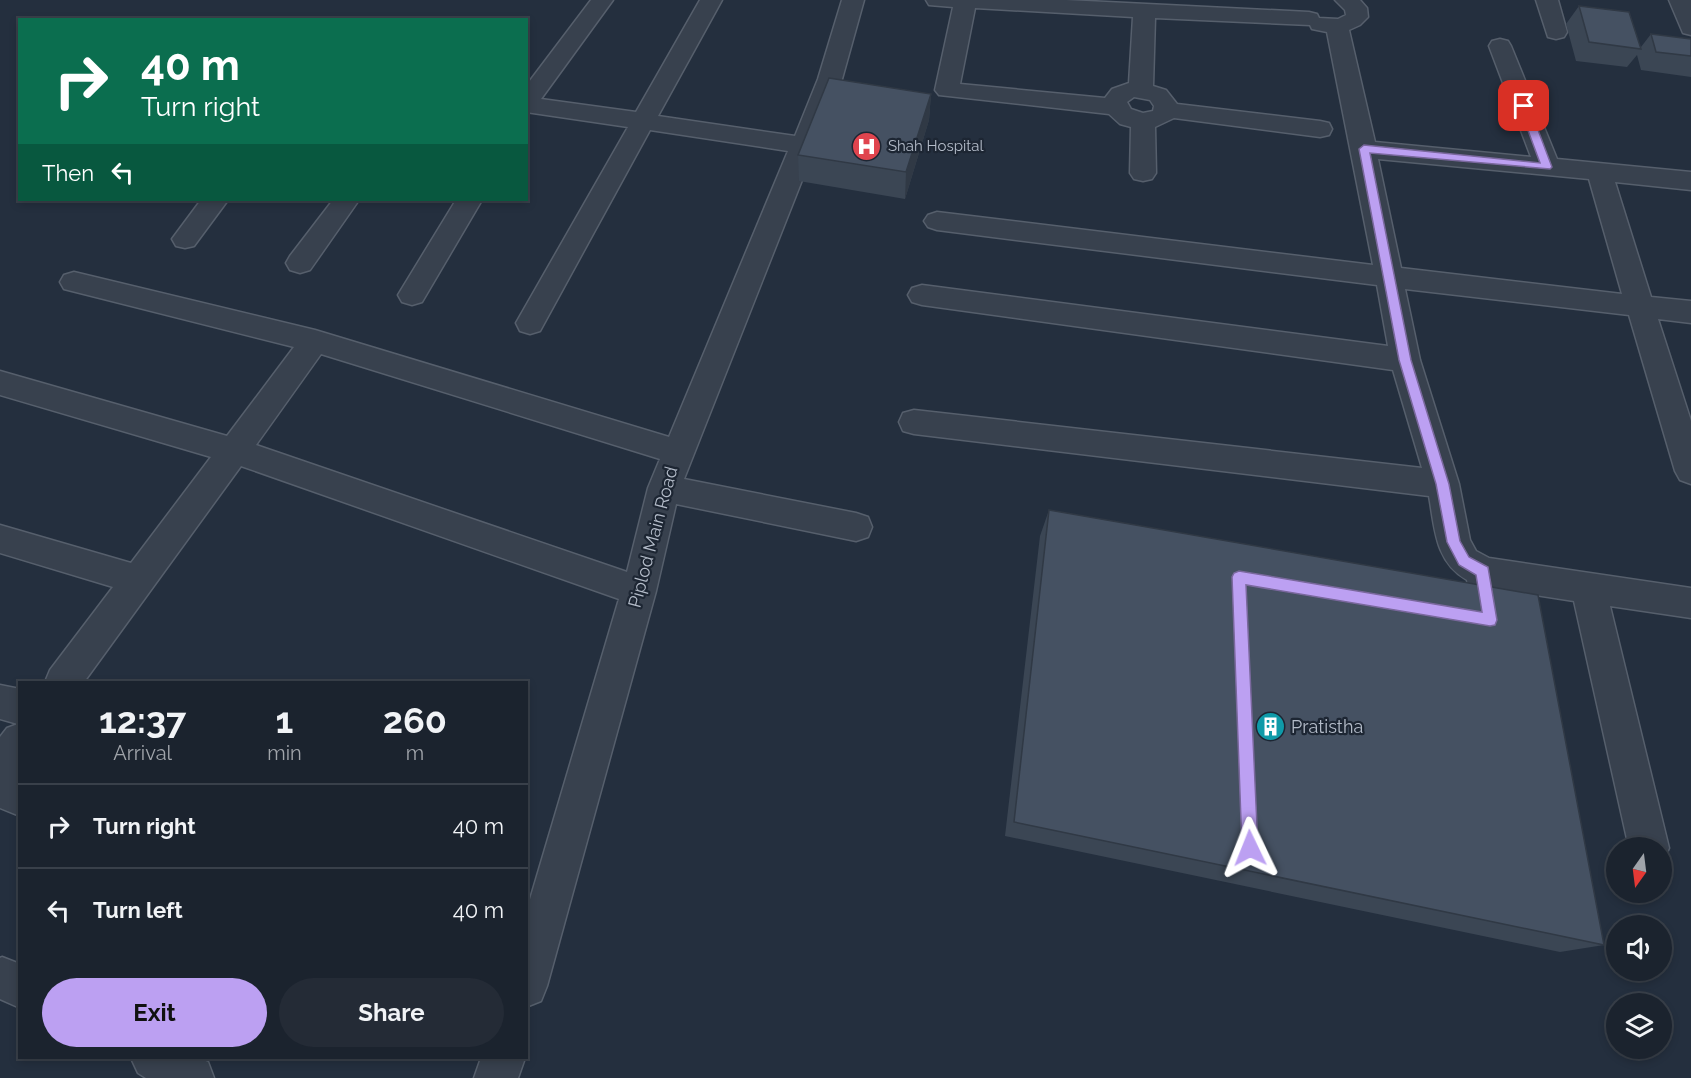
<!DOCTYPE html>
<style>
:root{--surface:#1b232e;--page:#242b36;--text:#f1f3f6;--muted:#a0a4aa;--line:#39404a;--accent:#bca0f2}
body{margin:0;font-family:Raleway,sans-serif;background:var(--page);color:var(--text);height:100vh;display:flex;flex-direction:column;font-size:22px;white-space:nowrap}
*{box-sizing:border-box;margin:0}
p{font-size:20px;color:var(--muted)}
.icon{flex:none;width:33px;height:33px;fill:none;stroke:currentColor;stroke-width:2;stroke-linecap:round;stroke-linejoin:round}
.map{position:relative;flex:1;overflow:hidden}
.sheet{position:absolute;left:18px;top:681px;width:510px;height:378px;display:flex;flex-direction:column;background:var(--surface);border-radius:0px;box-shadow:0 3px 9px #0003,0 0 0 2px var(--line)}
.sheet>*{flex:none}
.hud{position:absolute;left:18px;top:18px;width:510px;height:183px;border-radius:0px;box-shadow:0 3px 9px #0003,0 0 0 2px var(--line);background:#0b6e4f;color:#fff;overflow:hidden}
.needle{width:39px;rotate:194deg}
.fabs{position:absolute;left:1606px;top:837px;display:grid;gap:12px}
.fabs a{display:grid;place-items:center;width:66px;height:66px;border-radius:50%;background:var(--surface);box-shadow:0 3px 9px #0003,0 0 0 2px var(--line);font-size:30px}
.pin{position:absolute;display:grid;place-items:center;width:51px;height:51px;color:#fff;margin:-26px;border-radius:12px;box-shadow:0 3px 9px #0006}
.me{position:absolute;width:66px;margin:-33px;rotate:358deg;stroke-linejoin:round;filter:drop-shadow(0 0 4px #0008)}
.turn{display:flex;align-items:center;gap:21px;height:126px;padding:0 24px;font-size:27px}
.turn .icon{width:78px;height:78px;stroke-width:2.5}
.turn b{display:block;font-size:42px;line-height:51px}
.then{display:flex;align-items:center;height:57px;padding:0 24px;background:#0003;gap:12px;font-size:22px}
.eta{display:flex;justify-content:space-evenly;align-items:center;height:102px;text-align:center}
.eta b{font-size:36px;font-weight:700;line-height:42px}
.cta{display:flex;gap:12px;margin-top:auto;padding:12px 24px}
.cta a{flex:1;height:69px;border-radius:36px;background:var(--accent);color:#111;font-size:24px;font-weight:700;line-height:69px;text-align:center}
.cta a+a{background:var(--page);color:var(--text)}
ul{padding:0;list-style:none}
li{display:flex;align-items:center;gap:18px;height:84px;padding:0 24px;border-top:2px solid var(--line)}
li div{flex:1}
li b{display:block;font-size:22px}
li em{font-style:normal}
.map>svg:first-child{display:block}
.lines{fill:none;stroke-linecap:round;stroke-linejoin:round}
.minor-casing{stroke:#565f6c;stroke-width:3}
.minor{fill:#38414e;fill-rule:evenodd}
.wall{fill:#3b4654}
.shaded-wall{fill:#303945}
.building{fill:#455162;stroke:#303945;stroke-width:1.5}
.route{fill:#bca0f2;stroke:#7a689d;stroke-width:1.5}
.labels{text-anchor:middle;stroke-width:4.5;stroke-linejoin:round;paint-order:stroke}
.far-poi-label{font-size:15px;fill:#b4bcc9;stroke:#1d2633;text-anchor:start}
.street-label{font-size:18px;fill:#b4bcc9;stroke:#1d2633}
.poi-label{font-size:18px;fill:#b4bcc9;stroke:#1d2633;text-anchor:start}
</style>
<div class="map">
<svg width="1691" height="1078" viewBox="0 0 1691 1078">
<rect width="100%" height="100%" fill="#242f3e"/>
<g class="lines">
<defs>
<path id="minor" d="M591 0H613L541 99 636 112 700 0H722L658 116 795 136 818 79 842 0H864L842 79 684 479 856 513 868 517 872 527 868 537 856 541 676 504 656 591 547 986 541 1001 526 1007V913L619 599 241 466 84 682H45L50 670 113 587 0 553V525L131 563 211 457 0 395V371L227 436 294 347 64 289 60 282 64 275 74 272 315 330 669 437 788 151 650 130 540 331 530 334 520 331 516 323 628 127 526 112V86ZM321 354 660 459 648 488 627 572 256 445Z
M926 0H1066L1309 12 1317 14 1319 18 1338 19 1346 15 1345 10 1335 0H1360L1367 8 1368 17 1360 25 1349 30 1375 142 1531 157 1489 46 1492 41 1500 39 1508 41 1511 46 1557 159 1691 172V190L1615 182 1651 297 1691 301V323L1658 319 1691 421V484L1680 480 1675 471 1629 315 1405 289 1420 360 1459 484 1470 540 1476 551 1489 558 1691 588V618L1610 606 1669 848 1663 862 1662 848H1629L1574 601 1503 590 1509 629 1504 640 1492 645 1480 640 1475 629 1467 580C1435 562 1435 529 1429 496L914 434 903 431 899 422 903 413 914 410 1422 468 1393 370 922 305 912 302 908 295 912 288 922 285 1388 346 1377 285 937 230 928 227 924 221 928 215 937 212 1373 265 1327 32 1312 29 1310 25 1155 18 1153 86 1166 90 1177 104 1320 121 1329 123 1332 129 1329 135 1320 137 1174 118 1155 127 1156 173 1152 179 1143 181 1134 179 1130 173 1131 127 1120 124 1109 114 939 95 935 90 953 7 929 5ZM975 8 1133 17 1129 83 1112 89 1105 98 960 84ZM1134 97 1150 100 1154 106 1153 111 1143 113 1131 109 1127 102ZM1378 159 1589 179 1622 294 1401 268Z
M1536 0H1558L1567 32 1564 37 1556 39 1548 37Z
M1669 0H1691V35L1683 33Z
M201 200H228L194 246 185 248 176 246 172 239Z
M333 200H359L310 270 300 273 290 270 286 263 290 256Z
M456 200H482L422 302 412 305 402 302 398 295Z
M0 685 20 689V772L16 776 20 778V816L0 808V737L7 728 18 724 0 719Z
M2 957 20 964V1008L0 999V958Z
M131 1058H198L208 1062 214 1078H146L138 1073Z
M481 1058H525L518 1078H474Z"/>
</defs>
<use href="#minor" class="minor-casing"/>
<use href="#minor" class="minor"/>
</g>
<path class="wall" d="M1579 6 1641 47 1651 34 1691 39V77L1641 70 1637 55 1627 67 1576 61 1566 24Z
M931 94 929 120 905 199 799 181 798 155Z
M1049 510 1604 945 1560 952 1005 836 1040 536Z"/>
<path class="shaded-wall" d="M931 94 929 120 905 199 906 172Z"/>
<path class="building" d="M1579 6 1629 12 1641 49 1589 42Z
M1651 34 1691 39V56L1656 52Z
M829 78 931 94 906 172 798 155Z
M1049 510 1538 595 1604 945 1014 822Z"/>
<path class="route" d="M1524 103 1529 106 1552 167 1550 169 1370 153 1411 360 1449 484 1460 541 1469 557 1488 567 1497 620 1495 625 1490 626 1246 585 1258 848 1256 853 1250 856 1244 853 1242 848 1232 577 1234 573 1239 571 1482 612 1476 575 1459 565 1447 542 1436 484 1399 360 1359 149 1364 145 1540 163 1519 106Z"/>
<defs>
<symbol id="hospital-disc" viewBox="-11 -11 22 22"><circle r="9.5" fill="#e0444e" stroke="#1d2633"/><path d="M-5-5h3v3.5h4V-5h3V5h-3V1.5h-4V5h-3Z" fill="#fff"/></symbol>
<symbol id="building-disc" viewBox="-11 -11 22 22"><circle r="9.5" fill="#0f9aa8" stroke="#1d2633"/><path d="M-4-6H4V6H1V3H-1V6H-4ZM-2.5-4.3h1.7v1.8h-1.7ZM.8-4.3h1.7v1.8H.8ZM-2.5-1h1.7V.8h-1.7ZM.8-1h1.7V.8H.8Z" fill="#fff"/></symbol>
</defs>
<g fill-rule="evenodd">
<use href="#hospital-disc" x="850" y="130" width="33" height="33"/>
<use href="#building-disc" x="1254" y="710" width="33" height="33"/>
</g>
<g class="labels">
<g class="far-poi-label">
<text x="888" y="151">Shah Hospital</text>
</g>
<g class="street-label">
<text transform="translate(653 537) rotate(-75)" y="6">Piplod Main Road</text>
</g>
<g class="poi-label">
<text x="1291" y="733">Pratistha</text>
</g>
</g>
</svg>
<div class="fabs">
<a><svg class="needle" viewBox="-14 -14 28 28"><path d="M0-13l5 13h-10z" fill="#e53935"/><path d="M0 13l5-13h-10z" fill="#a0a4aa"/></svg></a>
<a><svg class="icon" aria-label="sound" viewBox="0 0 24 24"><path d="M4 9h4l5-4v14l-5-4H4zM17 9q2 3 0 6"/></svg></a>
<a><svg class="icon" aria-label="layers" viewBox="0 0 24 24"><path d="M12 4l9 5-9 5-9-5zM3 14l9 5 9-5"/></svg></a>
</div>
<div class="pin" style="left:1524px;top:106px;background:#d93025"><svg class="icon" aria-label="arrive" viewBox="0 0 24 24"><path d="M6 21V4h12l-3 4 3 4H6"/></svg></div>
<svg class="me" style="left:1250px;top:848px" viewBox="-20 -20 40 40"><path d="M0-17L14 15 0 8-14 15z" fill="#bca0f2" stroke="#fff" stroke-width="4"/></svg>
<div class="hud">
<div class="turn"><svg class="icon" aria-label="right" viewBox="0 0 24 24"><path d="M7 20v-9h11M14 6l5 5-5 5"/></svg><div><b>40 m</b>Turn right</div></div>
<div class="then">Then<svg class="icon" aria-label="left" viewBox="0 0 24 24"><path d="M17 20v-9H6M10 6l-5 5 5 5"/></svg></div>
</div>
<section class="sheet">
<div class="eta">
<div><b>12:37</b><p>Arrival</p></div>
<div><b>1</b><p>min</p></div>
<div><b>260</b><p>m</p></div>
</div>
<ul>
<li><svg class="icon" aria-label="right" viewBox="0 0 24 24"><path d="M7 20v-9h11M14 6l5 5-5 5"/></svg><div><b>Turn right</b></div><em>40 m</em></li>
<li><svg class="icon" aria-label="left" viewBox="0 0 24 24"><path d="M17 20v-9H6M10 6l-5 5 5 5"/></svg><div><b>Turn left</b></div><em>40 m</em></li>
</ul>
<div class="cta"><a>Exit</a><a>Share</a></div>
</section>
</div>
